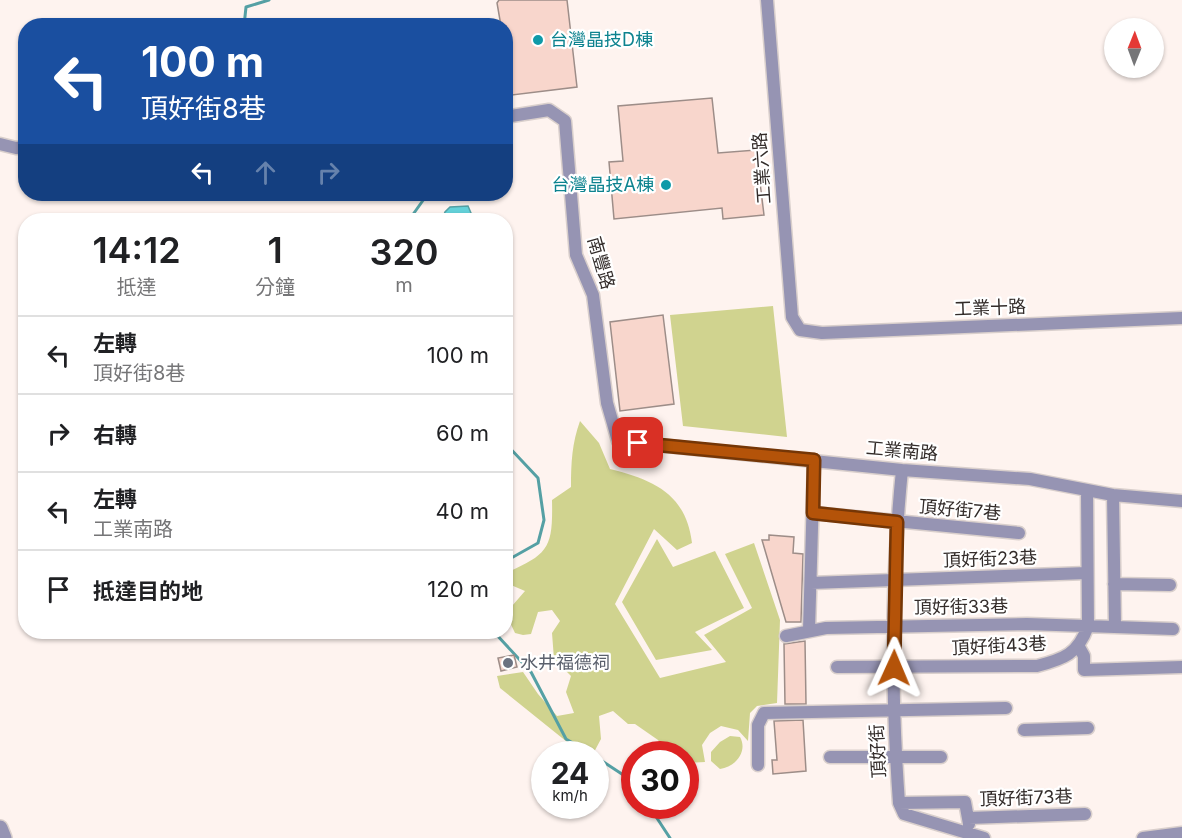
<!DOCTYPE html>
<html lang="zh-TW">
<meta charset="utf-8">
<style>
:root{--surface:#fff;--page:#f2f2f2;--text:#202124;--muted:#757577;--line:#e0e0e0}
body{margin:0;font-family:Inter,"Noto Sans TC",sans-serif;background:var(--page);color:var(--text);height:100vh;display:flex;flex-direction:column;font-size:22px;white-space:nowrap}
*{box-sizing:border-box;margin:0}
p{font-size:20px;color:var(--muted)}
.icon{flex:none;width:33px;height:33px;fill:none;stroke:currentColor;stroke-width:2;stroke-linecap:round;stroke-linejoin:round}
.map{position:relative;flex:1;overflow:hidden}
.details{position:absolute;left:18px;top:213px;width:495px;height:426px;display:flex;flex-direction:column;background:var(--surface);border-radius:24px;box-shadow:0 2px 4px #0004}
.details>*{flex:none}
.top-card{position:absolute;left:18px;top:18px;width:495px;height:183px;border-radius:24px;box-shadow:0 2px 4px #0004;background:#1a4fa0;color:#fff;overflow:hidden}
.needle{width:39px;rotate:1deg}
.controls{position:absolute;left:1104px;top:18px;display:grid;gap:12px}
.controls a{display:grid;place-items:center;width:60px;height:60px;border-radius:50%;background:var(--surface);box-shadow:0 2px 4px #0004;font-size:30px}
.speed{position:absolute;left:531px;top:741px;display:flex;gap:12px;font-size:30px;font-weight:700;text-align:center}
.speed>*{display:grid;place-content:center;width:78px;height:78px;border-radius:50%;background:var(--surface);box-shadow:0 2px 4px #0004;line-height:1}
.speed small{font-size:15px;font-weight:400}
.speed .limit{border:9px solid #d22;background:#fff;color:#111}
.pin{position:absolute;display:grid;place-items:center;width:51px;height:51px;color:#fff;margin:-26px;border-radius:12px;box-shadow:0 3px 9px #0006}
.me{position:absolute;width:66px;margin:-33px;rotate:1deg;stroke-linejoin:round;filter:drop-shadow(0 0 4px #0008)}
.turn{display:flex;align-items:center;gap:21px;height:126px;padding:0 24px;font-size:27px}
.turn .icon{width:78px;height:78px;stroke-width:2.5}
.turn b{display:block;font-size:42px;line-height:51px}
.lanes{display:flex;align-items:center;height:57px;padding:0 24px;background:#0003;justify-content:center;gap:30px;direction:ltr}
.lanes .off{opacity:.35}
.eta{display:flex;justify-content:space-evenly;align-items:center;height:102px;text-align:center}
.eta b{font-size:36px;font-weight:600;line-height:42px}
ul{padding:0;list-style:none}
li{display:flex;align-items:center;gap:18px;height:78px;padding:0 24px;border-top:2px solid var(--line)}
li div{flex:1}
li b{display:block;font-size:22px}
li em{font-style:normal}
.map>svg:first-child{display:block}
.green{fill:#d0d38f}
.water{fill:#64d1d9;stroke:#55a0a4;stroke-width:1.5}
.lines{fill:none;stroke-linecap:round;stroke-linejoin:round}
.stream{stroke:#55a0a4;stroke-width:3}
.building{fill:#f8d6cc;stroke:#9d8d88;stroke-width:1.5}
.minor-casing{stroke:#d9cfcc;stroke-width:15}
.tertiary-casing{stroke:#d9cfcc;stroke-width:18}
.minor{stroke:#9694b3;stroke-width:12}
.tertiary{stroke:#9694b3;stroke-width:15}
.route-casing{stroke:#753606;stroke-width:15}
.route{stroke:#b45309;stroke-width:10}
.culture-dot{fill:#0f9aa8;stroke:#fff;stroke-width:2}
.worship-dot{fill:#6b7280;stroke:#fff;stroke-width:2}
.labels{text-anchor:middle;stroke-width:4.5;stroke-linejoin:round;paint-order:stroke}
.culture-label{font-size:18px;fill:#0d838f;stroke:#fff;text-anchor:start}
.street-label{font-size:18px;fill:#332c2a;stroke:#fff}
.worship-label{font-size:18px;fill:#5b616d;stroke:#fff;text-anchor:start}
</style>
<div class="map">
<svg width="1182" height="838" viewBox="0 0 1182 838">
<rect width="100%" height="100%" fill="#fef3ef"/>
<path class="green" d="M773 306 787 437 683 426 670 315Z
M580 421 599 443 610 469C654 480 686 494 692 543L677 550 654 529 615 604 660 678 726 662 704 635 752 608 725 554 754 543 780 620 777 703 757 706 750 713 748 741 738 730 721 726 710 733 702 745 705 762 686 763V754H668L658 740 635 724H628L613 711 599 716 601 739 593 754H582L500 688 497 676 523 672 538 694 557 716 574 713 566 692 571 676 554 659 552 633 560 621 552 610 538 612 531 634 523 635 515 633 507 616 512 606 525 591 506 583V573C549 554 553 548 552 500L571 487C571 463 572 443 580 421Z
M657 539 673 567 715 551 744 608 695 632 712 650 656 660 622 602Z
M730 736 740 737C748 751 736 767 720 769L711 761V752L720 742Z"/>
<path class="water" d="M468 206 474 220H442L445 212 450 207Z"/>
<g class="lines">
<path class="stream" d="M244 26 246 7 269 0
M409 220 424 199V194
M506 444 538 478 544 520 538 543 506 561
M494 632 531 672 566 739 591 754
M596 757 634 782
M649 806 670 838"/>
</g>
<path class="building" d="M499 0H567L577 87 512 95 506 54V26H501L497 3Z
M712 98 718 153 756 150 764 215 723 219 722 208 614 219 609 162 623 161 618 106Z
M663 315 674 404 620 411 610 322Z
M769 535 794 537 793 553 803 554 801 622H786L762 540H769Z
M805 641 806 704H785L784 644Z
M514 655 517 667 501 671 498 658Z
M803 720 806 771 773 774 772 760H777L774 721Z"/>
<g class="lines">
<defs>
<path id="minor" d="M767 0 792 317 800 330 822 333 1182 318
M506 119 511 116 549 110 565 121 576 255 593 295 607 403 618 441 902 470 1030 479 1113 495 1182 501
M0 144 16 148 26 147
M902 470C891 580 891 693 899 803L904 814 984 838
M1113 495 1115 627
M813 513 1019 533
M811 583 1087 573
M1114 584 1170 585
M809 630 814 460
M786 636 826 628 1027 624 1173 629
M1079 647 1084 656V670L1182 667
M837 667 1037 666C1064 659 1078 654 1088 626L1087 491
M1024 730 1088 728
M830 757H941
M758 765V725L764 713 1006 708
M899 803 965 802 969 824
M969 818 1085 814
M1143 838 1182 833"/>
<path id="tertiary" d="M0 828 4 838"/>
</defs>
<use href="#minor" class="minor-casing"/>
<use href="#tertiary" class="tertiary-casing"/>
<use href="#minor" class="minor"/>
<use href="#tertiary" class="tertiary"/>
</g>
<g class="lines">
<defs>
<path id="route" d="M638 443 814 460 813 513 897 522 894 668"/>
</defs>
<use href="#route" class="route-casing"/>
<use href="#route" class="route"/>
</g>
<g class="culture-dot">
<circle cx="538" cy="40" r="6"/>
<circle cx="666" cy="185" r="6"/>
</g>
<circle class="worship-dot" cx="508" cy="663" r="6"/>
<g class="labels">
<g class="culture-label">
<text x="550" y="46">台灣晶技D棟</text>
<text x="654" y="191" text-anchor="end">台灣晶技A棟</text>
</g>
<g class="street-label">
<text transform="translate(762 168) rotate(-94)" y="6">工業六路</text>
<text transform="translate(601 263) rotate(74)" y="6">南豐路</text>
<text transform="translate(990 308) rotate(-2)" y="6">工業十路</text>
<text transform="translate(902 451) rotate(5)" y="6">工業南路</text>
<text transform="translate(960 510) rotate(5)" y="6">頂好街7巷</text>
<text transform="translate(990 559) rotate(-2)" y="6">頂好街23巷</text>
<text transform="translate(961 607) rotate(-1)" y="6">頂好街33巷</text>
<text transform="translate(999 646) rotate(-3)" y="6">頂好街43巷</text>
<text transform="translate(878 751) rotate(-93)" y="6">頂好街</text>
<text transform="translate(1026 798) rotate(-2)" y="6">頂好街73巷</text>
</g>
<g class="worship-label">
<text x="520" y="669">水井福德祠</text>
</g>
</g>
</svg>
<div class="controls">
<a><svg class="needle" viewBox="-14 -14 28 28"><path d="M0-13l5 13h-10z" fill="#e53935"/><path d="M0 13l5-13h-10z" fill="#757577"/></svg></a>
</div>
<div class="speed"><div>24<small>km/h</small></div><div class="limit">30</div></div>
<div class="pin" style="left:638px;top:443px;background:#d93025"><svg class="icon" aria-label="arrive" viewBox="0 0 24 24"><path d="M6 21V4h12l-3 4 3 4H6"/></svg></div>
<svg class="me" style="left:894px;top:668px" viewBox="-20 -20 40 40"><path d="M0-17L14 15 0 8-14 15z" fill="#b45309" stroke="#fff" stroke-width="4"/></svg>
<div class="top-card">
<div class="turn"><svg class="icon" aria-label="left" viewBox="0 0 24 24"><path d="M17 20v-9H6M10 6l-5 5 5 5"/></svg><div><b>100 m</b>頂好街8巷</div></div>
<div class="lanes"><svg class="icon" aria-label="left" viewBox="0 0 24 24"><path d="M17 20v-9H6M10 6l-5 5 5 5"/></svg><svg class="icon off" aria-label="ahead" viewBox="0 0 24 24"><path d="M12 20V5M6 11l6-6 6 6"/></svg><svg class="icon off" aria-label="right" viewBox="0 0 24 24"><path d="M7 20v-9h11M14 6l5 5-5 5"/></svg></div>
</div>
<section class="details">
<div class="eta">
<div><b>14:12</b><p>抵達</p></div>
<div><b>1</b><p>分鐘</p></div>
<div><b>320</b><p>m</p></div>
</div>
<ul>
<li><svg class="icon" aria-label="left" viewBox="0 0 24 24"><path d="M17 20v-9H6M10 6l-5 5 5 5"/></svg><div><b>左轉</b><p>頂好街8巷</p></div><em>100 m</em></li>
<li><svg class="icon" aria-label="right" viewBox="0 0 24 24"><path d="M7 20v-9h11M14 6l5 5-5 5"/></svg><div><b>右轉</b></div><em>60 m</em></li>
<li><svg class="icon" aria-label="left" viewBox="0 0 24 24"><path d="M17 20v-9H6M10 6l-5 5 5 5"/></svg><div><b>左轉</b><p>工業南路</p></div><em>40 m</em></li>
<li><svg class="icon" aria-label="arrive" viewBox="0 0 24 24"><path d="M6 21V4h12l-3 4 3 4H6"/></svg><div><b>抵達目的地</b></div><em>120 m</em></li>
</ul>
</section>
</div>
